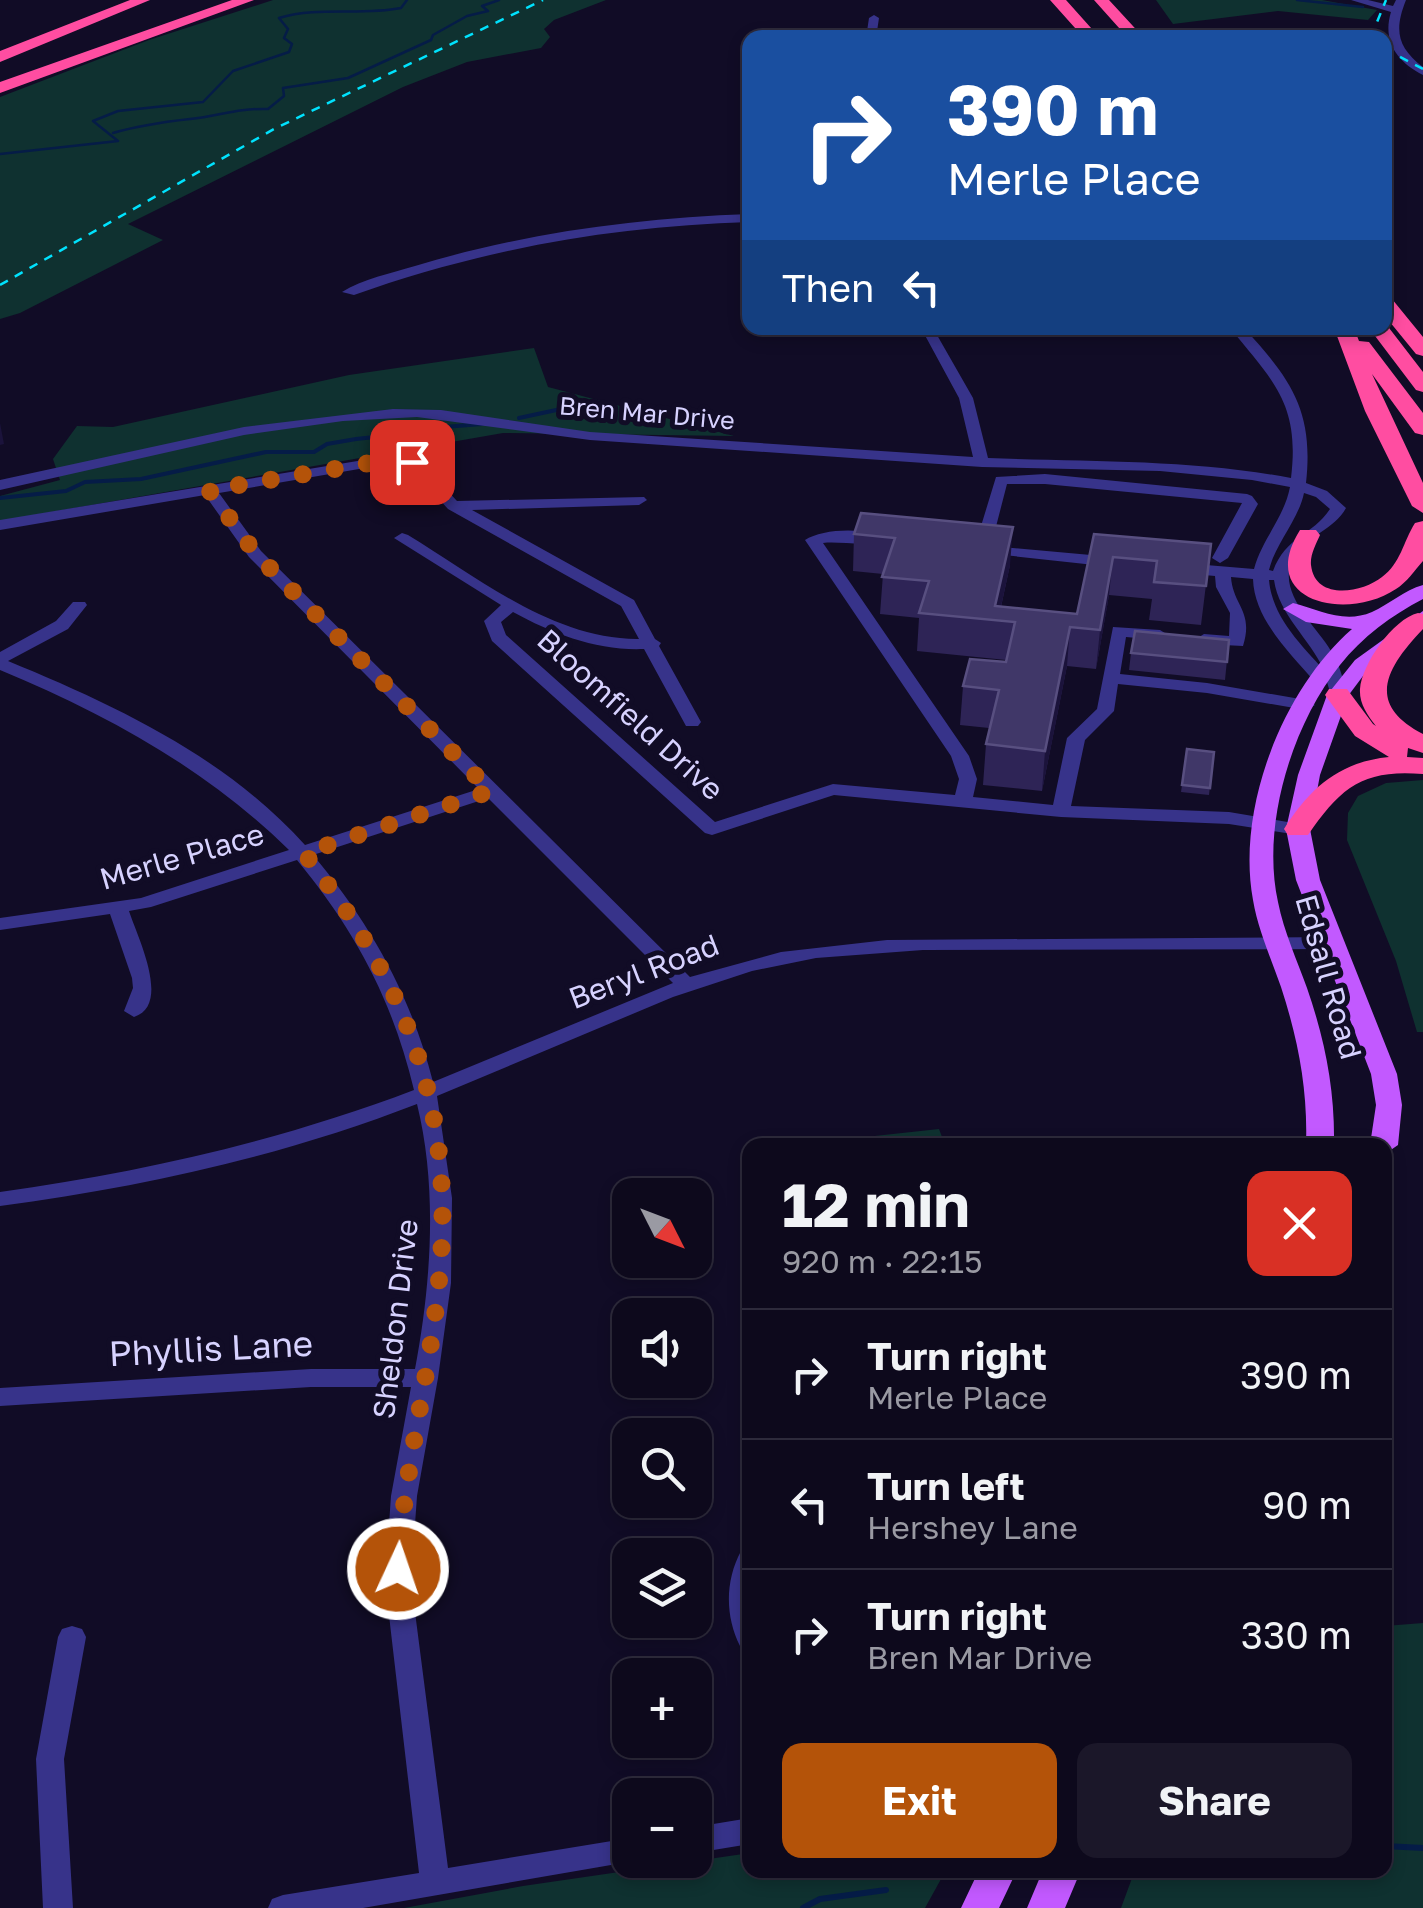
<!DOCTYPE html>
<meta charset="utf-8">
<style>
:root{--surface:#0d091c;--page:#1b1729;--text:#f1f3f6;--muted:#9a9aa3;--line:#2d2a3b;--accent:#b45309}
body{margin:0;font-family:"Golos Text",sans-serif;background:var(--page);color:var(--text);height:100vh;display:flex;flex-direction:column;font-size:38px;white-space:nowrap}
*{box-sizing:border-box;margin:0}
p{font-size:32px;color:var(--muted)}
.icon{flex:none;width:55px;height:55px;fill:none;stroke:currentColor;stroke-width:2;stroke-linecap:round;stroke-linejoin:round}
.map{position:relative;flex:1;overflow:hidden}
.sheet{position:absolute;left:742px;top:1138px;width:650px;height:740px;display:flex;flex-direction:column;background:var(--surface);border-radius:20px;box-shadow:0 5px 15px #0003,0 0 0 2px var(--line)}
.sheet>*{flex:none}
.guide{position:absolute;left:742px;top:30px;width:650px;height:305px;border-radius:20px;box-shadow:0 5px 15px #0003,0 0 0 2px var(--line);background:#1a4fa0;color:#fff;overflow:hidden}
.needle{width:65px;rotate:132deg}
.buttons{position:absolute;left:612px;top:1178px;display:grid;gap:20px}
.buttons a{display:grid;place-items:center;width:100px;height:100px;border-radius:20px;background:var(--surface);box-shadow:0 5px 15px #0003,0 0 0 2px var(--line);font-size:50px}
.pin{position:absolute;display:grid;place-items:center;width:85px;height:85px;color:#fff;margin:-42px;border-radius:20px;box-shadow:0 5px 15px #0006}
.me{position:absolute;width:110px;margin:-55px;rotate:3deg;stroke-linejoin:round;filter:drop-shadow(0 0 8px #0008)}
.turn{display:flex;align-items:center;gap:35px;height:210px;padding:0 40px;font-size:45px}
.turn .icon{width:130px;height:130px;stroke-width:2.5}
.turn b{display:block;font-size:70px;line-height:85px}
.then{display:flex;align-items:center;height:95px;padding:0 40px;background:#0003;gap:20px;font-size:38px}
.round{display:grid;place-items:center;flex:none;width:105px;height:105px;border-radius:20px;background:var(--page)}
.headline{display:flex;align-items:center;justify-content:space-between;height:170px;padding:0 40px}
h1{font-size:60px;font-weight:700;line-height:75px}
.action{display:flex;gap:20px;margin-top:auto;padding:20px 40px}
.action a{flex:1;height:115px;border-radius:20px;background:var(--accent);color:#fff;font-size:40px;font-weight:700;line-height:115px;text-align:center}
.action a+a{background:var(--page);color:var(--text)}
ul{padding:0;list-style:none}
li{display:flex;align-items:center;gap:30px;height:130px;padding:0 40px;border-top:2px solid var(--line)}
li div{flex:1}
li b{display:block;font-size:38px}
li em{font-style:normal}
.map>svg:first-child{display:block}
.green{fill:#0f3130}
.lines{fill:none;stroke-linecap:round;stroke-linejoin:round}
.stream-far2{stroke:#051c47;stroke-width:2.5}
.stream-far1{stroke:#051c47;stroke-width:4}
.stream{stroke:#051c47;stroke-width:6}
.minor{fill:#37338a;fill-rule:evenodd}
.major{fill:#c259ff;fill-rule:evenodd}
.highway{fill:#ff4da1;fill-rule:evenodd}
.rail{stroke:#00e2fd;stroke-width:2.5;stroke-dasharray:9 8;stroke-linecap:butt}
.wall{fill:#2e2456}
.shaded-wall{fill:#1b133b}
.building{fill:#403768;stroke:#584f80;stroke-width:2.5}
.route{stroke:#b45309;stroke-width:18;stroke-dasharray:0 32.4}
.labels{text-anchor:middle;stroke-width:10;stroke-linejoin:round;paint-order:stroke}
.far-street-label{font-size:25px;fill:#d7d2ff;stroke:#110c26}
.street-label{font-size:30px;fill:#d7d2ff;stroke:#110c26}
.near-street-label{font-size:35px;fill:#d7d2ff;stroke:#110c26}
</style>
<div class="map">
<svg width="1423" height="1908" viewBox="0 0 1423 1908">
<rect width="100%" height="100%" fill="#110c26"/>
<path class="green" d="M273 0H606L554 20 544 29 550 37 541 48 467 62 403 87 128 224 163 240 20 313 0 319V97L149 40Z
M1156 0H1322L1377 10 1368 20 1278 11 1173 24Z
M534 348 548 387 734 436 503 433 0 521V496L60 480 53 459 77 426 113 427 349 375Z
M1423 780V1032H1417L1396 961 1347 840 1348 813 1358 796 1386 783Z
M939 1129 945 1145H849L847 1139Z
M1423 1623V1908H1121L1135 1870H1385V1626Z
M750 1853V1870H946L925 1908H404L523 1886Z"/>
<g class="lines">
<path class="stream-far2" d="M1297 0 1363 7
M113 133C140 125 163 122 190 119 220 116 236 108 268 109L284 96 283 88 348 78 431 40 433 35 467 16 488 11 482 6 499 0
M0 154 118 141 93 121 118 111 203 102 233 71 289 52 292 44 284 38 288 29 279 18C319 6 360 16 401 8L407 0"/>
<path class="stream-far1" d="M519 418 561 409 609 419
M0 498 66 491 85 482 141 479 266 452H314L327 444 356 439 394 435 407 439 444 427 482 424"/>
<path class="stream" d="M1385 1846 1423 1848
M803 1908 820 1899 886 1890"/>
<path class="minor" d="M1351 0H1368L1393 6 1396 0H1406C1394 30 1397 47 1423 67V75C1397 62 1382 41 1391 12Z
M874 15 879 18 876 38H866L869 18Z
M750 214V222C613 226 483 249 354 295L342 292C362 279 392 273 415 266 524 233 636 218 750 214Z
M921 328H933L973 398 988 458C1090 462 1191 459 1291 478 1300 404 1274 382 1230 328H1244C1291 379 1314 411 1306 483L1327 491 1346 508C1334 530 1308 535 1295 555 1273 590 1315 624 1331 651 1340 665 1343 679 1347 695L1344 699H1332L1327 682H1315C1290 653 1254 619 1253 579L1231 577C1233 606 1254 611 1243 646L1204 644 1196 639 1204 634 1229 636 1230 613 1216 587 1215 576 1182 573 1174 568 1182 563 1254 569C1262 539 1284 518 1290 487L1252 480 1160 471 982 467 590 440 417 417 343 421 244 435 0 490V480L244 427 393 409 441 410 590 432 973 457 959 398ZM1304 493 1316 497 1330 509C1312 536 1286 536 1273 571L1269 570C1276 542 1298 521 1304 493ZM1269 580H1274C1279 615 1310 639 1324 670 1300 644 1272 616 1269 580Z
M394 455 419 460 457 501 644 497 647 500 639 505 472 510 634 600 655 639 661 643 659 646 701 722 698 726H686L644 649C598 651 553 634 513 612L501 622 506 635 715 822 833 784 955 795 959 779 951 756 805 540C823 528 869 527 887 539 872 548 842 541 823 543L969 756 977 779 973 797 1053 805 1067 738 1097 709 1113 627 1160 630 1168 635 1160 640 1126 637 1120 674 1207 683 1306 700 1315 705 1306 710 1207 693 1118 684 1114 711 1085 740 1071 806 1229 812 1305 825 1307 829 1305 833 1298 835 1229 824 1061 817 834 795 712 835 705 833 492 641 484 621 501 605 394 538 402 533 408 535C477 577 554 640 639 639L621 606 448 509 409 466 394 463 219 493 261 551 690 977 781 952 887 940 1333 937 1343 943 1333 949 923 950 816 958 752 971 673 997 437 1096 452 1198 451 1283 438 1378 417 1496 411 1581 448 1868 630 1838V1860H640L363 1908H268L272 1899 283 1895 419 1873 385 1581 391 1496 411 1387H311L0 1406V1388L311 1369H415C431 1284 438 1189 417 1104 283 1156 143 1187 0 1206V1192C142 1172 280 1141 414 1090 392 999 356 932 297 860L151 907 129 911C137 936 172 1005 134 1017L124 1011 133 988 132 978 110 914 0 930V918L141 898 289 850C205 768 108 715 0 670V652L56 621 73 602H85L87 605 68 629 8 661C115 705 226 757 305 845L479 789 249 557 205 495 0 530V520ZM488 798 673 983 433 1082C411 995 370 923 313 855Z
M1045 474 1247 494 1252 496 1258 504 1228 558 1220 563 1212 558 1242 503 1045 484H1007L991 546 1113 557 1121 562 1113 567 976 552 974 549 996 477Z
M750 1548V1649L740 1646C725 1616 725 1581 741 1551Z
M72 1626 82 1629 86 1637 64 1759 73 1908H43L36 1759 58 1637 62 1629Z
M750 1818V1844L695 1853V1827Z"/>
<path class="major" d="M1423 585V599C1392 615 1362 637 1340 665 1292 725 1261 825 1278 902 1284 932 1297 960 1307 988 1325 1040 1335 1090 1334 1145H1306C1308 1090 1298 1039 1281 987 1271 958 1258 930 1253 900 1236 808 1283 689 1352 629L1306 622 1283 609 1293 603C1320 610 1344 624 1372 612 1390 604 1404 590 1423 585Z
M1423 611V627L1369 668 1348 696 1320 775 1310 829 1320 880 1397 1074 1402 1105 1398 1145 1385 1154V1145H1370L1376 1105 1371 1074 1296 880 1286 829 1298 775 1327 695 1355 660Z
M979 1870H1017L999 1908H961Z
M1043 1870H1081L1065 1908H1027Z"/>
<path class="highway" d="M130 0H150L0 62V51Z
M232 0H254L0 93V82Z
M1050 0H1066L1100 38H1084Z
M1094 0H1109L1144 38H1128Z
M1385 297 1392 299 1423 337V356L1416 354 1385 316Z
M1386 324 1423 372V392L1416 390 1369 328H1385Z
M1334 328H1354L1359 341 1369 342 1423 413V435L1415 433 1372 374 1423 483V513L1412 506 1365 411Z
M1423 521V561C1415 570 1406 583 1396 589 1347 622 1255 602 1300 530H1316L1320 535C1316 544 1310 555 1311 565 1315 601 1362 593 1382 577 1401 563 1403 542 1415 523Z
M1418 613 1423 614V629C1386 668 1365 704 1423 734V753L1408 748 1407 757 1423 758V774C1363 769 1341 787 1308 835H1288L1284 829C1310 788 1339 762 1389 757L1355 736 1325 695 1329 689H1347L1373 724 1376 726C1367 715 1359 703 1360 689 1362 664 1393 619 1418 613Z"/>
<path class="rail" d="M1376 38 1375 27 1386 0
M1385 49 1423 69
M0 285 274 129 543 0"/>
</g>
<path class="wall" d="M861 513 1010 565 1001 607 1077 614 1094 534 1211 544 1201 625 1149 620 1152 599 1109 595 1096 669 1067 666 1042 791 983 785 986 744 989 728 960 725 963 686 1006 662V660L917 651 919 618 880 614 883 574 853 571 854 534Z
M1229 640 1225 680 1129 670 1131 653Z
M1214 752 1209 795 1181 792 1182 785Z"/>
<path class="shaded-wall" d="M0 423 4 444 0 445Z
M1013 527 1010 565 998 620 995 606Z
M1113 557 1109 595 1096 669 1100 630Z
M1070 627 1067 666 1042 791 1045 751Z"/>
<path class="building" d="M861 513 1013 527 995 606 1077 614 1094 534 1211 544 1206 586 1154 582 1157 561 1113 557 1100 630 1070 627 1045 751 986 744 999 690 963 686 970 659 1006 662 1015 622 919 613 929 581 882 577 895 538 854 534Z
M1135 631 1229 640 1227 662 1131 653Z
M1187 749 1214 752 1210 788 1182 785Z"/>
<g class="lines">
<path class="route" d="M398 1569C403 1475 428 1384 438 1290 458 1117 410 987 304 853L491 791 256 554 209 490 394 459 412 462"/>
</g>
<g class="labels">
<g class="far-street-label">
<text transform="translate(647 413) rotate(5)" y="9">Bren Mar Drive</text>
</g>
<g class="street-label">
<text transform="translate(630 715) rotate(42)" y="10">Bloomfield Drive</text>
<text transform="translate(182 857) rotate(-16)" y="10">Merle Place</text>
<text transform="translate(644 972) rotate(-21)" y="10">Beryl Road</text>
<text transform="translate(1328 977) rotate(74)" y="10">Edsall Road</text>
<text transform="translate(396 1319) rotate(-83)" y="10">Sheldon Drive</text>
</g>
<g class="near-street-label">
<text transform="translate(211 1349) rotate(-3)" y="12">Phyllis Lane</text>
</g>
</g>
</svg>
<div class="buttons">
<a><svg class="needle" viewBox="-14 -14 28 28"><path d="M0-13l5 13h-10z" fill="#e53935"/><path d="M0 13l5-13h-10z" fill="#9a9aa3"/></svg></a>
<a><svg class="icon" aria-label="sound" viewBox="0 0 24 24"><path d="M4 9h4l5-4v14l-5-4H4zM17 9q2 3 0 6"/></svg></a>
<a><svg class="icon" aria-label="search" viewBox="0 0 24 24"><circle cx="10" cy="10" r="6"/><path d="M15 15l6 6"/></svg></a>
<a><svg class="icon" aria-label="layers" viewBox="0 0 24 24"><path d="M12 4l9 5-9 5-9-5zM3 14l9 5 9-5"/></svg></a>
<a>+</a>
<a>−</a>
</div>
<div class="pin" style="left:412px;top:462px;background:#d93025"><svg class="icon" aria-label="arrive" viewBox="0 0 24 24"><path d="M6 21V4h12l-3 4 3 4H6"/></svg></div>
<svg class="me" style="left:398px;top:1569px" viewBox="-20 -20 40 40"><circle r="17" fill="#b45309" stroke="#fff" stroke-width="3"/><path d="M0-11L8 9 0 5-8 9z" fill="#fff"/></svg>
<div class="guide">
<div class="turn"><svg class="icon" aria-label="right" viewBox="0 0 24 24"><path d="M7 20v-9h11M14 6l5 5-5 5"/></svg><div><b>390 m</b>Merle Place</div></div>
<div class="then">Then<svg class="icon" aria-label="left" viewBox="0 0 24 24"><path d="M17 20v-9H6M10 6l-5 5 5 5"/></svg></div>
</div>
<section class="sheet">
<div class="headline"><div><h1>12 min</h1><p>920 m · 22:15</p></div><a class="round" style="background:#d93025;color:#fff"><svg class="icon" aria-label="close" viewBox="0 0 24 24"><path d="M6 6l12 12M18 6L6 18"/></svg></a></div>
<ul>
<li><svg class="icon" aria-label="right" viewBox="0 0 24 24"><path d="M7 20v-9h11M14 6l5 5-5 5"/></svg><div><b>Turn right</b><p>Merle Place</p></div><em>390 m</em></li>
<li><svg class="icon" aria-label="left" viewBox="0 0 24 24"><path d="M17 20v-9H6M10 6l-5 5 5 5"/></svg><div><b>Turn left</b><p>Hershey Lane</p></div><em>90 m</em></li>
<li><svg class="icon" aria-label="right" viewBox="0 0 24 24"><path d="M7 20v-9h11M14 6l5 5-5 5"/></svg><div><b>Turn right</b><p>Bren Mar Drive</p></div><em>330 m</em></li>
</ul>
<div class="action"><a>Exit</a><a>Share</a></div>
</section>
</div>
